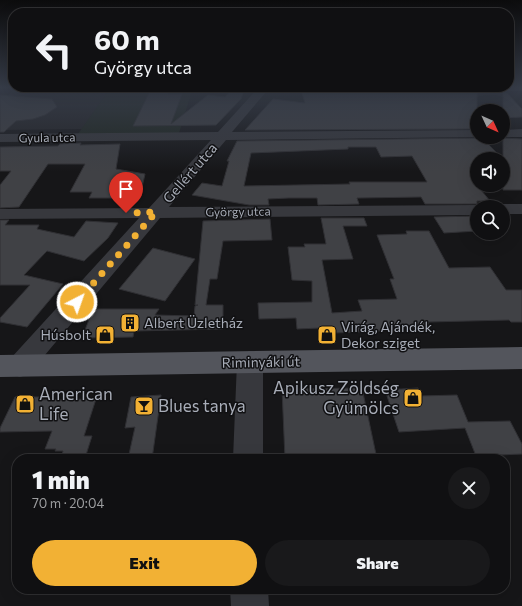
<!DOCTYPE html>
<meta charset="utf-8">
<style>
:root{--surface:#101012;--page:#19191b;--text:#f1f3f6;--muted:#9c9d9f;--line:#303032;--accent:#f2b134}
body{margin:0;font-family:Commissioner,sans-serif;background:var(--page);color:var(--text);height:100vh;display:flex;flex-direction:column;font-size:15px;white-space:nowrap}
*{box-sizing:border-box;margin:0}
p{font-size:13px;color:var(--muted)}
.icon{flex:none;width:22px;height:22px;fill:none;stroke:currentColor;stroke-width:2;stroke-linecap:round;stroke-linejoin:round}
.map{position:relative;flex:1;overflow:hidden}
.sheet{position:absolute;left:12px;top:454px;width:498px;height:140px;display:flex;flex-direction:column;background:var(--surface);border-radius:16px;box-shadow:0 4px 16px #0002,0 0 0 1px var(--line)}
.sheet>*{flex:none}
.top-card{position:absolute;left:8px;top:8px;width:506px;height:84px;border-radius:16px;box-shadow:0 4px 16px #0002,0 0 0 1px var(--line);background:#101012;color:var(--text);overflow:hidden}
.needle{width:26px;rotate:134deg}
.tools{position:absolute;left:470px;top:104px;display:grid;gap:8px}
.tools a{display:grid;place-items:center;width:40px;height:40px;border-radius:50%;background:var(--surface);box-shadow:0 4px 16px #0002,0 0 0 1px var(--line);font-size:20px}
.pin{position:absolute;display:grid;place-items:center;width:34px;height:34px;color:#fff;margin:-41px -17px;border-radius:50% 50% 50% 0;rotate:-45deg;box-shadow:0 0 4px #0007}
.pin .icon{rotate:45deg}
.me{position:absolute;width:44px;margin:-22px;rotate:41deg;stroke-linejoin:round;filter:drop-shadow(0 0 3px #0008)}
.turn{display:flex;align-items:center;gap:14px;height:84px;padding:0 20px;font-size:18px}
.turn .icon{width:52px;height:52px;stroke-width:2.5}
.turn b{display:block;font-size:28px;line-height:34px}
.round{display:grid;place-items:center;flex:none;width:42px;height:42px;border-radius:21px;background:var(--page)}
.headline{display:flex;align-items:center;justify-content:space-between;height:68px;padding:0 20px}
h1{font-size:24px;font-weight:800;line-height:30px}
.action{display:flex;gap:8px;margin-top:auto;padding:8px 20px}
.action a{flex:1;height:46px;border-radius:24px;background:var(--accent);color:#111;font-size:16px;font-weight:800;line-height:46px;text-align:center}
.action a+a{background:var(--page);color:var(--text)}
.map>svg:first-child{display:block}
.built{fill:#222225}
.green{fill:#1e261f}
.building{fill:#404145;stroke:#303034;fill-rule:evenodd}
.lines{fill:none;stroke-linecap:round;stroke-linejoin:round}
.minor{fill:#37383d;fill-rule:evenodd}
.major{fill:#53555c;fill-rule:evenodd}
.route{stroke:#f2b134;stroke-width:7;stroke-dasharray:0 12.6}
.labels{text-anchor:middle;stroke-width:3;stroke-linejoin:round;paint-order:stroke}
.far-street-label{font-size:12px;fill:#a8adb8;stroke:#111113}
.street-label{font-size:14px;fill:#a8adb8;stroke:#111113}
.poi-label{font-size:14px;fill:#a8adb8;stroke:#111113;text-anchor:start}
.near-poi-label{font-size:17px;fill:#a8adb8;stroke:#111113;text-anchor:start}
</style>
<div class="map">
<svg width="522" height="606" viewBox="0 0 522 606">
<rect width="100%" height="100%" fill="#161618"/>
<path class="built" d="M18 87H111L82 129 0 130V102Z"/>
<path class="green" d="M111 87H193L179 133 78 134Z"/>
<path class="building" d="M152 87H171L168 94H182L171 124 208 95 225 97 234 87H245L241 99 216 125 133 126Z
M302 93H477V129L245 130 273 99 305 103Z
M503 93H507L522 109V117L503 118Z
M0 95 52 99 57 107 45 115 33 119 16 121 4 132H0Z
M481 137 503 159V138L522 139V190H503V159H477V185L490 201H477V204H425L421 197 359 198H357L359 204 318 205 317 198H289L268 199 269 205H249L192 195 202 183 222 186 229 161H227L237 141 480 138ZM348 147H376L381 157 412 156 427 182H349L350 184 244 186 251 153 348 149Z
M81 143 80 145 120 144 116 169 145 174 141 192 123 191 120 198H89L92 192H70L85 164H48L19 207 0 208V185L11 171H0V147L58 146 60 144Z
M477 216V231L444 233 434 217Z
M321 218H364L367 226H343L353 259 322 260 332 313 362 311 358 300 397 299 390 279H394L377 235 407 234 406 231H429L449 268 490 267 506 290H522V322H511L509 320 428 322 430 327 380 329 381 331 334 333 335 340H322L320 328 297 329 296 318 259 319 258 303 312 302V281L292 280 288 247H305L304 244H326Z
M270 219 272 240 223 241 217 279H210L206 305H223V329L134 331 133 337 82 338 93 309H159L155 315 194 316 195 306 198 305H195L203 221Z
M0 220H9L5 225H39L37 229 74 237 86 221 118 223 108 238 84 261 47 251 24 275 63 284 27 327 0 322V318L30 285H0Z
M153 248 195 259 165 301 119 289Z
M362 388 377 459H285L282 389Z
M418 388 420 396 457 395 468 422 510 421 522 444V454L476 456 465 428 399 432 385 390Z
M161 395 152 459H128L135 427 125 428 131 397Z
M15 397H42L41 400 96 399 84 436H92L85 458H61L63 451H55L56 449H45L52 431 0 432V428Z"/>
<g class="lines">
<path class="minor" d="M259 87H522V91L266 92 232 132 477 130V137H480L226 140 169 207 477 205 483 207H477V215L160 218 29 374 20 377 11 374 7 366 11 358 139 218 0 219V209L149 208 211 140 0 142V134L218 132Z
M522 129V137H500H503V130Z
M503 204H522V214H503V207H496Z
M250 351 259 354 263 362V459H233L237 362 241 354Z
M230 589H268L269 606H231Z"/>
<path class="major" d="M522 347V369L0 377V355Z"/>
</g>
<linearGradient id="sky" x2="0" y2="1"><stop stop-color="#0c0c0d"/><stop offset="0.51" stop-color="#363c48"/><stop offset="1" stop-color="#363c48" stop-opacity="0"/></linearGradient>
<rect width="522" height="172" fill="url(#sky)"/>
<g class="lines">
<path class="route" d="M77 302 156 212 126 213"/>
</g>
<defs>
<symbol id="building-square" viewBox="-11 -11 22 22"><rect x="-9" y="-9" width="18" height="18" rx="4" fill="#f2b134" stroke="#111113"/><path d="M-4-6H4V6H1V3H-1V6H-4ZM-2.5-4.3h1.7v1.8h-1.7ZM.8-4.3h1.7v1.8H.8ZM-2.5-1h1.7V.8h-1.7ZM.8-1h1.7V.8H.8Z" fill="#111"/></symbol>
<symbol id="shop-square" viewBox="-11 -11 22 22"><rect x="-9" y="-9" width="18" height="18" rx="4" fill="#f2b134" stroke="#111113"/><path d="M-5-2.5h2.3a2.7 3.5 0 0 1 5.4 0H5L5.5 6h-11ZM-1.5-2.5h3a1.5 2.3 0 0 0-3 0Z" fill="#111"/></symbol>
<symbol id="bar-square" viewBox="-11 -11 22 22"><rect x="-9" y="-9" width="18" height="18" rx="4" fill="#f2b134" stroke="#111113"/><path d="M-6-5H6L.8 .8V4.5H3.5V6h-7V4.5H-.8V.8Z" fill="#111"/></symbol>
</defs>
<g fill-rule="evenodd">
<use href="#building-square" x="119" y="312" width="22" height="22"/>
<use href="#shop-square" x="94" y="324" width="22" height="22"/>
<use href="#shop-square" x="316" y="324" width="22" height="22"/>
<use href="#shop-square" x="402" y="387" width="22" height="22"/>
<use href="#shop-square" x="14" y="393" width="22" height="22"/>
<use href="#bar-square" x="133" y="395" width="22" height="22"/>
</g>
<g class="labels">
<g class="far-street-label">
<text transform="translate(47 138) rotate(-1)" y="4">Gyula utca</text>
<text transform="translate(238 212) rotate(-1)" y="4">György utca</text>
</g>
<g class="street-label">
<text transform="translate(190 173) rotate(-49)" y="5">Gellért utca</text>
<text transform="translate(261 362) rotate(-1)" y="5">Riminyáki út</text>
</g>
<g class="poi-label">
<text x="144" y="328">Albert Üzletház</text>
<text x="341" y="332">Virág, Ajándék,<tspan x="341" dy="16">Dekor sziget</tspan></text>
<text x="91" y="340" text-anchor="end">Húsbolt</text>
</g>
<g class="near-poi-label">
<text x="399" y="394" text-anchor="end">Apikusz Zöldség<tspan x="399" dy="20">Gyümölcs</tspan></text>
<text x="39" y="400">American<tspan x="39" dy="20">Life</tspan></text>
<text x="158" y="412">Blues tanya</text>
</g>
</g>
</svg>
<div class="tools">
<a><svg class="needle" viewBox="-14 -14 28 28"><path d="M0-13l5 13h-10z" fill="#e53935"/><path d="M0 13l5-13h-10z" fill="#9c9d9f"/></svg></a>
<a><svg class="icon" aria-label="sound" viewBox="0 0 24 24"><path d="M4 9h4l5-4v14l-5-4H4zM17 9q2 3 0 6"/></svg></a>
<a><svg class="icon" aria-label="search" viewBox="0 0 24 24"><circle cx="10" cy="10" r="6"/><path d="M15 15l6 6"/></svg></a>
</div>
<div class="pin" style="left:126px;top:213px;background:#d93025"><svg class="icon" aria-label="arrive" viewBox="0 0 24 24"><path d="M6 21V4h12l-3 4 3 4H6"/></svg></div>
<svg class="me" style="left:77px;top:302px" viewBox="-20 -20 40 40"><circle r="17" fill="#f2b134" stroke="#fff" stroke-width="3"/><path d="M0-11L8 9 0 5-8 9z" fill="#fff"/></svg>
<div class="top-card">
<div class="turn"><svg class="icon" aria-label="left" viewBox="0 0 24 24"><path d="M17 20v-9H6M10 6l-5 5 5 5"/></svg><div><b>60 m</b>György utca</div></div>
</div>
<section class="sheet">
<div class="headline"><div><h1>1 min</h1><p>70 m · 20:04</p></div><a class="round"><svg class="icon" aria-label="close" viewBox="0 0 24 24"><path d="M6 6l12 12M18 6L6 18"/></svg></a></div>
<div class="action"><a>Exit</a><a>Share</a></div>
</section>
</div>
